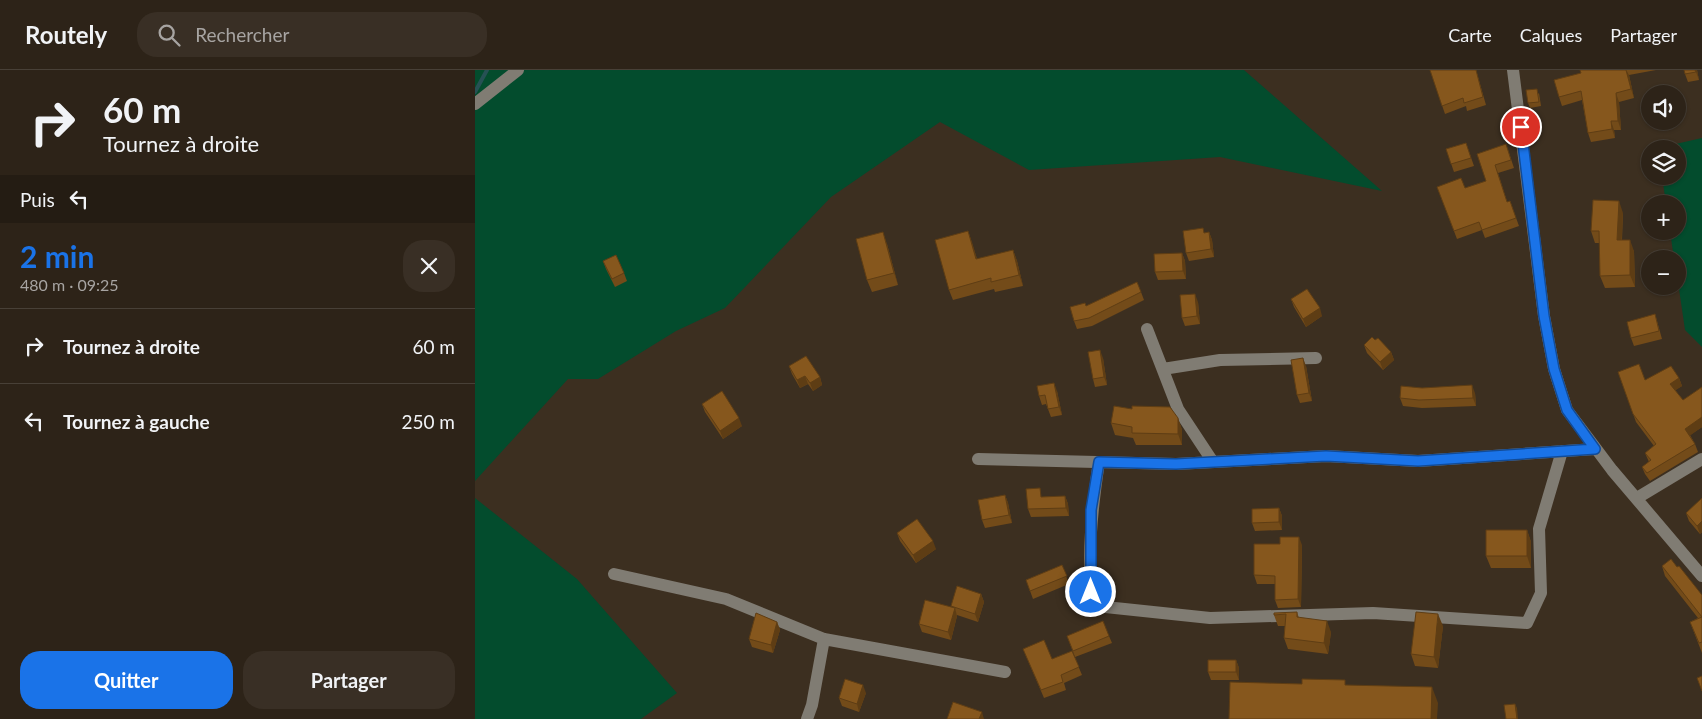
<!DOCTYPE html>
<html lang="fr">
<meta charset="utf-8">
<style>
:root{--surface:#2d2318;--page:#392f25;--text:#f1f3f6;--muted:#a7a4a2;--line:#484037;--accent:#1a73e8}
body{margin:0;font-family:Lato,sans-serif;background:var(--page);color:var(--text);height:100vh;display:flex;flex-direction:column;font-size:19px;white-space:nowrap}
*{box-sizing:border-box;margin:0}
p{font-size:16px;color:var(--muted)}
.icon{flex:none;width:28px;height:28px;fill:none;stroke:currentColor;stroke-width:2;stroke-linecap:round;stroke-linejoin:round}
.map{position:relative;flex:1;overflow:hidden}
.sheet{display:flex;flex-direction:column;background:var(--surface);width:475px}
.sheet>*{flex:none}
.banner{background:#2d2318;color:var(--text);overflow:hidden}
.buttons{position:absolute;left:1166px;top:15px;display:grid;gap:10px}
.buttons a{display:grid;place-items:center;width:45px;height:45px;border-radius:50%;background:var(--surface);box-shadow:0 1px 4px #0004,0 0 0 1px var(--line);font-size:25px}
.pin{position:absolute;display:grid;place-items:center;width:42px;height:42px;color:#fff;margin:-21px;border:2px solid #fff;border-radius:50%;box-shadow:0 1px 5px #0007}
.me{position:absolute;width:55px;margin:-28px;rotate:0deg;stroke-linejoin:round;filter:drop-shadow(0 0 4px #0008)}
.turn{display:flex;align-items:center;gap:18px;height:105px;padding:0 20px;font-size:22px}
.turn .icon{width:65px;height:65px;stroke-width:2.5}
.turn b{display:block;font-size:35px;line-height:42px}
.then{display:flex;align-items:center;height:48px;padding:0 20px;background:#0003;gap:10px;font-size:19px}
.round{display:grid;place-items:center;flex:none;width:52px;height:52px;border-radius:20px;background:var(--page)}
.summary{display:flex;align-items:center;justify-content:space-between;height:85px;padding:0 20px}
h1{font-size:30px;font-weight:700;line-height:38px;color:var(--accent)}
.action{display:flex;gap:10px;margin-top:auto;padding:10px 20px}
.action a{flex:1;height:58px;border-radius:20px;background:var(--accent);color:#fff;font-size:20px;font-weight:700;line-height:58px;text-align:center}
.action a+a{background:var(--page);color:var(--text)}
ul{padding:0;list-style:none}
li{display:flex;align-items:center;gap:15px;height:75px;padding:0 20px;border-top:1px solid var(--line)}
li div{flex:1}
li b{display:block;font-size:19px}
li em{font-style:normal}
header{display:flex;align-items:center;gap:30px;box-sizing:border-box;height:70px;padding:0 25px;background:var(--surface);border-bottom:1px solid var(--line)}
header strong{font-size:24px}
nav{display:flex;gap:28px;margin-inline-start:auto;font-size:18px}
.search{width:350px;height:45px;background:var(--page);display:flex;align-items:center;gap:12px;box-sizing:border-box;padding:0 18px;border-radius:20px;color:var(--muted);font-size:19px}
main{display:flex;flex:1;min-height:0}
.map>svg:first-child{display:block}
.green{fill:#034c2d}
.lines{fill:none;stroke-linecap:round;stroke-linejoin:round}
.stream{stroke:#265154;stroke-width:4}
.minor{stroke:#807c73;stroke-width:12}
.wall{fill:#734b19}
.shaded-wall{fill:#5e3d14}
.building{fill:#86571d;stroke:#5e3d14}
.route-casing{stroke:#114b97;stroke-width:12}
.route{stroke:#1a73e8;stroke-width:9}
</style>
<header>
<strong>Routely</strong>
<div class="search"><svg class="icon" aria-label="search" viewBox="0 0 24 24"><circle cx="10" cy="10" r="6"/><path d="M15 15l6 6"/></svg>Rechercher</div>
<nav><a>Carte</a><a>Calques</a><a>Partager</a></nav>
</header>
<main>
<section class="sheet">
<div class="banner">
<div class="turn"><svg class="icon" aria-label="right" viewBox="0 0 24 24"><path d="M7 20v-9h11M14 6l5 5-5 5"/></svg><div><b>60 m</b>Tournez à droite</div></div>
<div class="then">Puis<svg class="icon" aria-label="left" viewBox="0 0 24 24"><path d="M17 20v-9H6M10 6l-5 5 5 5"/></svg></div>
</div>
<div class="summary"><div><h1>2 min</h1><p>480 m · 09:25</p></div><a class="round"><svg class="icon" aria-label="close" viewBox="0 0 24 24"><path d="M6 6l12 12M18 6L6 18"/></svg></a></div>
<ul>
<li><svg class="icon" aria-label="right" viewBox="0 0 24 24"><path d="M7 20v-9h11M14 6l5 5-5 5"/></svg><div><b>Tournez à droite</b></div><em>60 m</em></li>
<li><svg class="icon" aria-label="left" viewBox="0 0 24 24"><path d="M17 20v-9H6M10 6l-5 5 5 5"/></svg><div><b>Tournez à gauche</b></div><em>250 m</em></li>
</ul>
<div class="action"><a>Quitter</a><a>Partager</a></div>
</section>
<div class="map">
<svg width="1227" height="649" viewBox="0 0 1227 649">
<rect width="100%" height="100%" fill="#3c2f20"/>
<path class="green" d="M0 0H769L907 121 745 87 554 100 465 52 356 127 250 238 201 261 123 309H93L0 411Z
M1227 68V277L1210 260 1203 212 1202 189H1199L1195 161H1202V134H1191L1187 106H1202V79L1183 78Z
M0 428 102 509 202 623 166 649H0Z"/>
<g class="lines">
<path class="stream" d="M0 22 12 0"/>
<path class="minor" d="M1038 0 1069 246 1079 299 1092 340 1137 400 1227 506
M0 34 43 0
M672 259 703 339 738 392
M688 299 745 290 841 288
M503 389 701 394 851 386 943 391 1120 379
M624 392C618 431 609 499 621 536L735 548 898 543 1052 553 1066 523 1064 459 1087 381
M1162 428 1227 389
M139 504 251 529 349 569 530 602
M332 649 337 635 349 569"/>
</g>
<path class="wall" d="M955 0H1001L1011 35 992 41 991 36 970 44Z
M1105 0H1181L1154 5 1159 28 1144 32 1146 60H1139L1140 68 1116 72 1113 63 1107 30 1087 36 1084 27 1106 3Z
M1222 0 1224 10 1213 12 1210 4Z
M1064 23 1066 36 1055 38 1053 33Z
M991 73 999 96 979 102 971 79Z
M1031 74 1039 98 1023 103 1032 132 1035 131 1044 156 1010 168 1007 160 982 169 962 117 990 118 1011 111Z
M1148 143 1147 170 1159 181 1160 217 1130 218 1125 206V173H1120L1116 161Z
M493 161 502 189 538 180 542 191 548 216 520 222 519 219 478 230 474 220Z
M734 162 737 170 739 187 714 191 711 183Z
M412 174 423 215 397 222 392 210Z
M707 183 710 191 711 209 683 210 680 202Z
M128 191 149 203 152 211 140 217 131 199Z
M666 222 669 230 617 256 602 259 599 251 611 236Z
M816 229 847 246 831 257 819 237Z
M723 232 725 254 710 256 707 248Z
M1180 244 1187 269 1159 276 1156 268Z
M900 270 916 282 919 290 908 300 892 283 889 275Z
M628 288 632 315 620 317 618 309Z
M314 296 345 307 347 315 338 321 333 314 325 318 317 304Z
M831 296 837 331 825 333 822 325Z
M1143 302 1170 310 1204 308 1207 316 1200 320 1208 330 1227 317V357L1215 365 1220 374 1223 382 1175 411 1170 404 1167 397 1174 392 1170 383 1179 376 1161 352Z
M582 321 587 345 576 347 571 334 567 335 564 326Z
M1000 323 1001 336 947 338 928 336 925 328Z
M227 334 267 356 248 369 230 342Z
M703 348 707 360V375H661L658 368 640 365 636 353Z
M530 425 533 433 537 453 510 458 507 450Z
M590 426 593 434 594 446 556 447 553 439 568 427Z
M1227 428V462L1225 464 1214 451 1211 443Z
M804 438 807 446V460L780 461 777 453Z
M1052 460 1056 472V498H1016L1011 486Z
M422 463 461 479 441 493 425 471Z
M827 475 826 537 803 538 800 530V514H782L779 505Z
M587 495 594 514 558 529 551 510Z
M1187 496 1227 525V583L1215 552 1223 548 1190 506Z
M506 524 509 532 503 552 482 545V546L476 570 447 562 444 554 477 537 476 536Z
M822 542 824 548 856 562 853 584 813 579 809 568 810 556H803L799 545Z
M302 552 305 560 298 583 277 577 274 569Z
M968 556 963 598 940 596 936 584Z
M592 566H634L637 573 600 587Z
M548 579 577 589 597 581 607 605 589 613 591 620 569 628Z
M761 590 764 598V610H736L733 602Z
M391 623 384 642 367 636 364 628Z"/>
<path class="shaded-wall" d="M1151 0 1154 5 1159 28 1156 19Z
M1220 0H1222L1224 10 1221 2Z
M1141 23 1144 32 1146 60 1143 51Z
M1136 51 1139 60 1140 68 1137 59Z
M1144 131 1148 143 1146 182 1142 170Z
M493 161 497 172 505 199 501 189Z
M408 162 412 174 423 215 419 203Z
M734 162 737 170 739 187 736 179Z
M1155 170 1159 181 1160 217 1155 205Z
M538 180 542 191 548 216 544 205Z
M707 183 710 191 711 209 708 201Z
M720 224 723 232 725 254 722 246Z
M845 238 847 246 831 257 828 249Z
M625 280 628 288 632 315 629 307Z
M916 282 919 290 908 300 905 292Z
M828 288 831 296 837 331 834 323Z
M330 306 333 314 325 318 322 310Z
M345 307 347 315 338 321 335 313Z
M1204 308 1207 316 1198 322 1195 314Z
M579 313 582 321 587 345 584 337Z
M997 315 1000 323 1001 336 998 328Z
M1227 347V357L1213 367 1210 359Z
M264 348 267 356 248 369 245 361Z
M703 348 707 360V375L703 364Z
M530 425 533 433 537 453 534 445Z
M590 426 593 434 594 446 591 438Z
M804 438 807 446V460L804 452Z
M1227 451V462L1225 464 1222 456Z
M1052 460 1056 472V498L1052 486Z
M824 467 827 475 826 537 823 529Z
M458 471 461 479 441 493 438 485Z
M506 524 509 532 503 552 500 544Z
M480 538 482 546 476 570 473 562Z
M963 544 968 556 963 598 959 587Z
M852 551 856 562 853 584 849 573Z
M302 552 305 560 298 583 296 575Z
M761 590 764 598V610L761 602Z
M388 615 391 623 384 642 382 634Z
M957 617 963 633 962 649H956Z
M1040 634 1042 638 1043 649H1042Z
M507 642 509 649H504Z"/>
<path class="building" d="M955 0H1001L1008 27 989 33 988 28 967 36Z
M1105 0H1151L1156 19 1141 23 1143 51H1136L1137 59 1113 63 1106 21 1084 27 1079 10 1106 3Z
M1209 0H1220L1221 2 1210 4Z
M1062 19 1064 32 1053 33 1051 20Z
M991 73 996 88 976 94 971 79Z
M1031 74 1036 90 1020 95 1032 132 1035 131 1041 148 1007 160 1004 152 979 161 962 117 986 108 990 118 1011 111 1002 84Z
M1118 130 1144 131 1142 170H1155V205L1125 206 1124 161H1116Z
M728 158 729 163 734 162 736 179 711 183 708 161Z
M493 161 501 189 538 180 544 205 516 212V208L474 220 460 170Z
M408 162 419 203 392 210 381 169Z
M707 183 708 201 680 202 679 184Z
M141 185 149 203 137 209 128 191Z
M662 212 666 222 614 248 599 251 595 237 610 233 611 236Z
M832 219 845 238 828 249 816 229Z
M720 224 722 246 707 248 705 225Z
M1180 244 1184 261 1156 268 1152 252Z
M897 267 900 270 903 268 916 282 905 292 889 275Z
M625 280 629 307 618 309 613 282Z
M331 286 345 307 335 313 330 306 322 310 314 296Z
M828 288 834 323 822 325 816 290Z
M1164 294 1170 310 1196 296 1204 308 1195 314 1208 330 1227 317V347L1210 359 1220 374 1172 403 1167 397 1176 390 1170 383 1181 374 1158 344 1143 302Z
M579 313 584 337 573 339 570 325 564 326 562 316Z
M997 315 998 328 944 330 925 328 926 316 947 318Z
M247 321 264 348 245 361 227 334Z
M639 336 657 339V336L695 337 703 348V364L657 363V357L636 353Z
M565 418 566 427 590 426 591 438 553 439 551 419Z
M530 425 534 445 507 450 503 430Z
M1227 428V451L1222 456 1211 443Z
M804 438V452L777 453V439Z
M442 449 458 471 438 485 422 463Z
M1011 460H1052V486H1011Z
M805 467H824L823 529 800 530V506L779 505V474H805Z
M1196 489 1202 497 1204 496 1227 525V572L1224 573 1215 552 1227 547 1187 496Z
M587 495 592 506 555 521 551 510Z
M482 516 506 524 500 544 476 536Z
M450 530 480 538 473 562 444 554Z
M822 542V547L852 551 849 573 809 568 811 544 799 545V543Z
M941 542 963 544 959 587 936 584Z
M281 543 302 552 296 575 274 569Z
M628 551 634 566 598 581 592 566Z
M569 570 577 589 597 581 604 597 586 605 588 612 566 620 548 579Z
M733 590H761V602H733Z
M1227 606V621L1222 608Z
M370 609 388 615 382 634 364 628Z
M827 609 870 610V615L957 617 956 649H754L755 612 827 614Z
M478 632 507 642 504 649H472Z
M1040 634 1042 649H1031L1029 635Z"/>
<g class="lines">
<defs>
<path id="route" d="M616 522V440L624 392 701 394 851 386 943 391 1120 379 1092 340 1079 299 1069 246 1046 57"/>
</defs>
<use href="#route" class="route-casing"/>
<use href="#route" class="route"/>
</g>
</svg>
<div class="buttons">
<a><svg class="icon" aria-label="sound" viewBox="0 0 24 24"><path d="M4 9h4l5-4v14l-5-4H4zM17 9q2 3 0 6"/></svg></a>
<a><svg class="icon" aria-label="layers" viewBox="0 0 24 24"><path d="M12 4l9 5-9 5-9-5zM3 14l9 5 9-5"/></svg></a>
<a>+</a>
<a>−</a>
</div>
<div class="pin" style="left:1046px;top:57px;background:#d93025"><svg class="icon" aria-label="arrive" viewBox="0 0 24 24"><path d="M6 21V4h12l-3 4 3 4H6"/></svg></div>
<svg class="me" style="left:616px;top:522px" viewBox="-20 -20 40 40"><circle r="17" fill="#1a73e8" stroke="#fff" stroke-width="3"/><path d="M0-11L8 9 0 5-8 9z" fill="#fff"/></svg>
</div>
</main>
